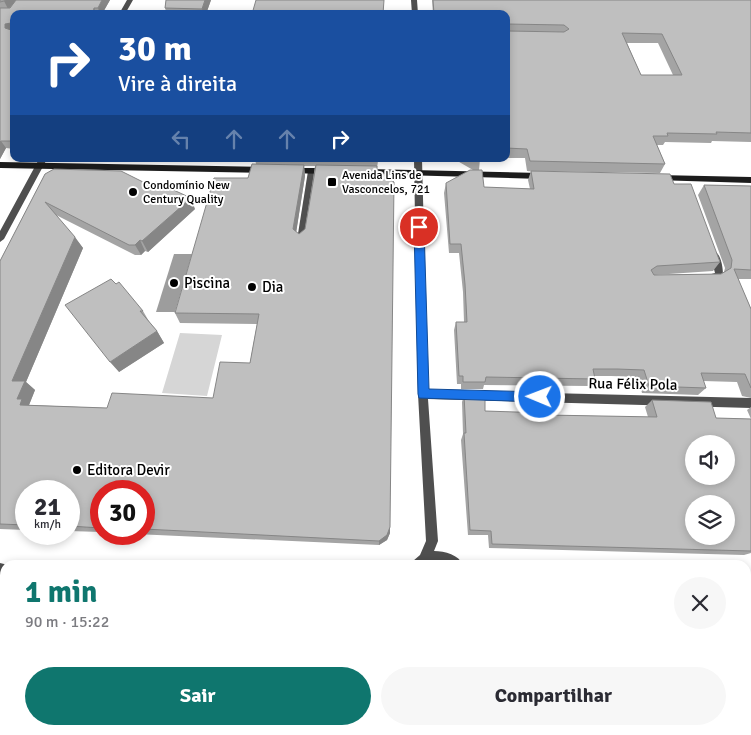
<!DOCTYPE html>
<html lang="pt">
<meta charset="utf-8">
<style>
:root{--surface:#fff;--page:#f7f7f7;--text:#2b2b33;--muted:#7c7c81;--accent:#0f766e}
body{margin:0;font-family:Signika,sans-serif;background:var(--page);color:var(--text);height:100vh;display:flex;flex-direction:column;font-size:19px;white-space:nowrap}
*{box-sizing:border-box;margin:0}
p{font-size:16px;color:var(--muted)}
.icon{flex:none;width:28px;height:28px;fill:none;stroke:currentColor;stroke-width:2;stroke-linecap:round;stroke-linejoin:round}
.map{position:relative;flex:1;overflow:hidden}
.drawer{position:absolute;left:0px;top:560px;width:751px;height:175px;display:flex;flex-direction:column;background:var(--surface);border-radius:15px 15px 0 0;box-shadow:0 2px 8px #0003}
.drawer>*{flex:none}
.banner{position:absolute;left:10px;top:10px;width:500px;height:152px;border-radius:10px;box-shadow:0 2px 8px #0003;background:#1a4fa0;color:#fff;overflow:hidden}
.fabs{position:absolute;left:685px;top:435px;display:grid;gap:10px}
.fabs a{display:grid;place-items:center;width:50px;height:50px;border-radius:50%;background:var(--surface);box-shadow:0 2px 8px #0003;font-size:25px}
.speed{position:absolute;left:15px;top:480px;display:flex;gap:10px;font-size:25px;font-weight:700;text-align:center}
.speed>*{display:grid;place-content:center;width:65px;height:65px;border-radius:50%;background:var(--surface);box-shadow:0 2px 8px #0003;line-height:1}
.speed small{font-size:12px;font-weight:400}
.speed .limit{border:8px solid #d22;background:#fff;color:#111}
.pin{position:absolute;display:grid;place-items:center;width:42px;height:42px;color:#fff;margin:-21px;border:2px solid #fff;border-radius:50%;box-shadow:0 1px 5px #0007}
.me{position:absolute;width:55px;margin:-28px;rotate:271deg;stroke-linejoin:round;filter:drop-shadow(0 0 4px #0008)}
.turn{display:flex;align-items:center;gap:18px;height:105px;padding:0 25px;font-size:22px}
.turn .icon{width:65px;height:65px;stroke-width:2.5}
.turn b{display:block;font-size:35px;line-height:42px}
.lanes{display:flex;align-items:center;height:48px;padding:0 25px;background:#0003;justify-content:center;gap:25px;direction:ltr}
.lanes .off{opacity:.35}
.round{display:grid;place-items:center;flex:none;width:52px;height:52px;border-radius:26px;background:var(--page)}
.summary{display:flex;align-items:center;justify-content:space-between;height:85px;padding:0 25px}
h1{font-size:30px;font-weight:800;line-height:38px;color:var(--accent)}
.primary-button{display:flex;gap:10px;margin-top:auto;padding:10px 25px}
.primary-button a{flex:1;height:58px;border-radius:30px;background:var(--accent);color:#fff;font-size:20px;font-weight:800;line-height:58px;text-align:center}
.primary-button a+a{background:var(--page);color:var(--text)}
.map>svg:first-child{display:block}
.green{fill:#d6d6d6}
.water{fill:#9d9d9d}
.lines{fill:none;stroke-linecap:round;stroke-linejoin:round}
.lane{fill:#4f4f4f;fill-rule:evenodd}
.street{fill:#4f4f4f;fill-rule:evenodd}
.secondary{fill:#1c1c1c;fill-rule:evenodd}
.wall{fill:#a4a4a4;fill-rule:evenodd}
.shaded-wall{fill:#868686}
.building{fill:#bfbfbf;stroke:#868686;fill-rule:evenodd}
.route{fill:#1a73e8;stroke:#114b97}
.poi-dot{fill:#000;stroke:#fff;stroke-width:2}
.labels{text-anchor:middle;stroke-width:4;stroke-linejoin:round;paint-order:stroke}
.far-poi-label{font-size:12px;fill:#000;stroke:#fff;text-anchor:start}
.poi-label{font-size:15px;fill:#000;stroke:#fff;text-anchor:start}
.street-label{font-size:15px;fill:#000;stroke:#fff}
</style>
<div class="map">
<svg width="751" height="735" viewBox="0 0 751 735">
<rect width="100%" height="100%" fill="#fff"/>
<path class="green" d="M180 333 222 335 207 396 162 393Z
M488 730H567L568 735H488Z"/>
<path class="water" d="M174 254H192L175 312H156Z"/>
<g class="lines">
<path class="lane" d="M312 168 316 171 305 240 301 243 297 240 308 171Z"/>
<path class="street" d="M127 0H133L125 14H119Z
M411 0H417L418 14H412Z
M39 159H47L4 239 0 242V231Z
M414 159H422L428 390 751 398V408L428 399 438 541 434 551C445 551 459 555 463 565H446L437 563 427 565H411L413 561 420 555 426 541 418 394Z
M714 251C721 254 723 267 723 275L717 280 707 281 703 278 704 276 715 273 710 254Z
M0 563 8 565H5V576L0 575Z
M746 588 751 589V601L746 600Z
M433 730H447L448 735H434Z"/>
<path class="secondary" d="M0 162 264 167 268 170 264 173 0 168Z
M291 168H326L330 171 326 174 288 173 287 171Z
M368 169 541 173 545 176 541 179 365 174 364 172Z
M658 175 751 177V183L655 180 654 178Z"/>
</g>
<path class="wall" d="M0 0H110L102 14H14V149L6 148 0 159Z
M166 0H211L206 14H167L165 8Z
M432 0H751V142L712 141 711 143 665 142 663 145H657L665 164 660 173 527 171 525 158H506V14H433ZM627 43H658L673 75H641Z
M255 159H382L378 161 377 168 390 527V533L387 540 379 545 135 534H144V491H101V532L69 531V491H26V530L0 529V261L45 174 195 209 148 252 145 251 141 255H135L56 215 83 248 26 382 35 390 29 405 107 408 213 398 250 363 257 324 180 323 175 313 256 164ZM304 166H315L305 229 299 234 296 232 305 176Z
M454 159H480L479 170H473Z
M531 171 674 184 720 262 713 271 654 275 721 274 724 272 725 268 698 195 704 185 751 186V279H738L751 309V398L742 396 737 382 703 381 706 388 698 395 642 393 638 377 611 376H595V379L590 386 484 385 483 389H461V384H457L454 330 456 322H464L463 292 459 253H449L444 193 446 183 484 187 530 189 528 180Z
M116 284 143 311 150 323 157 331 164 343 119 372Z
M464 395 485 411 546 415 648 417 645 407 652 400 716 418 751 419 747 410 751 407V553L744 555 489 548 488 535H468L461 440 463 434 462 402Z
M603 730H746L751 735H604Z"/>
<path class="shaded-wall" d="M6 0H15L16 2 8 9 4 1Z
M102 0H110L102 14H100L98 8Z
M205 0H211L206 14H203L202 9Z
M94 8 96 14H93Z
M11 23 14 31 5 28V24Z
M1 141 6 148 0 159V142Z
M304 165 305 176 295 240 293 229Z
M191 198 195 209 148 252 142 241Z
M75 237 83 248 26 382 35 390 29 405 32 408 20 405 17 399 12 381Z
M140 240 145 251 141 255 135 245Z
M157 331 164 343 119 372 110 362Z
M390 527V533L387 540 379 545V541Z"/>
<path class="building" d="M0 0H6L4 1 0 2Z
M16 0H102L98 8H94L93 14H14V141H1L0 142V8H10ZM11 23V30L5 28V24Z
M166 0H205L202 9 165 8Z
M256 0H384L383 14H252Z
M433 0H751V133L716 132 717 134 667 133 668 136H653L665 164 530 161 527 149 506 148V14H434ZM507 24 564 25 569 29 564 32 508 31ZM622 33 662 34 682 75H641Z
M472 159H480V160H475Z
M252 164 304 165 293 229 299 234 305 229 316 165 377 166V170L394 182 390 527 387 535 379 541 144 529V491H101V528L69 526V491H26V525L0 524V261L45 174 54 169 121 171 151 186 156 182 191 198 142 241 140 240 135 245H129L45 202 75 237 12 381H25L17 399H22L20 405 107 408 112 393 213 398 220 362 250 363 259 314 175 313 214 178H248Z
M470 170H482L484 187 534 189 531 171 670 174 674 184H691L720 262 657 266 651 270 654 275 721 274 731 268 732 260 704 185 751 186V270L734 269 751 309V388L745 374 701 373 706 388 649 386 644 370 617 369H593L595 379 486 377 485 382H463V376H459L456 322H467L465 284 461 244H450L446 183Z
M111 279 116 284 119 282 143 311H140L157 331 110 362 65 305Z
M464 395H485V411L546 413V415L657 417 652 400 711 402 716 418 751 419V551L492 544 491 531 470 530 464 433H466ZM694 444H726V476H694ZM694 504H726V536H694Z
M5 620V730H389V735H0V633Z
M746 680H751V735H616L615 730H746Z"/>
<path class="route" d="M419 223 424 227 429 389 540 392 544 393 546 397 544 401 540 402 419 398 418 394 414 227Z"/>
<g class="poi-dot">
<rect x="327" y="177" width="10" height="10" rx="2.5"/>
<circle cx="133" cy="192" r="5"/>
<circle cx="174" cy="283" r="5"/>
<circle cx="252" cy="287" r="5"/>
<circle cx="77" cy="470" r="5"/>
</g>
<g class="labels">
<g class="far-poi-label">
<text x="342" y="179">Avenida Lins de<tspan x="342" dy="14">Vasconcelos, 721</tspan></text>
<text x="143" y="189">Condomínio New<tspan x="143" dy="14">Century Quality</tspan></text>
</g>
<g class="poi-label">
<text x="184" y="288">Piscina</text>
<text x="262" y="292">Dia</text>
<text x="87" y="475">Editora Devir</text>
</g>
<g class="street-label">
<text transform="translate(633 384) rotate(1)" y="5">Rua Félix Pola</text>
</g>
</g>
</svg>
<div class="fabs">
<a><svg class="icon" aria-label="sound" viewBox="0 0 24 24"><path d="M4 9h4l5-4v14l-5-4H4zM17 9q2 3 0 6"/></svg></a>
<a><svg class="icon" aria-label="layers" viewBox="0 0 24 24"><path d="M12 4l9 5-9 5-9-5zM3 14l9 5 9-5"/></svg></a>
</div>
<div class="speed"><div>21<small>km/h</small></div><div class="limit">30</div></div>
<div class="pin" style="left:419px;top:227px;background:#d93025"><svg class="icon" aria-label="arrive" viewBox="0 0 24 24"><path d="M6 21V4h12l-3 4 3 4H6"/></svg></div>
<svg class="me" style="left:540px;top:397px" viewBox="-20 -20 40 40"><circle r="17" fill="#1a73e8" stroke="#fff" stroke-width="3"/><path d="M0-11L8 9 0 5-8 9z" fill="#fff"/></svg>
<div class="banner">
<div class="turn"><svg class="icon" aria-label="right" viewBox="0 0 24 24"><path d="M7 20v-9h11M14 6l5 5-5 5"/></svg><div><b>30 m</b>Vire à direita</div></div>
<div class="lanes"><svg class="icon off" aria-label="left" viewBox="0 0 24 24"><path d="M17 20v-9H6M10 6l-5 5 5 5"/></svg><svg class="icon off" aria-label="ahead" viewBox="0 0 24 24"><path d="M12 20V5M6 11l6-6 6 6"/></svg><svg class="icon off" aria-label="ahead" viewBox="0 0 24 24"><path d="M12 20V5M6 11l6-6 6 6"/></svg><svg class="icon" aria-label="right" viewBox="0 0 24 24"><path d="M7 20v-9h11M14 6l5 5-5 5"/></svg></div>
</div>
<section class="drawer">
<div class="summary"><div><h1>1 min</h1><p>90 m · 15:22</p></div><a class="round"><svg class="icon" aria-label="close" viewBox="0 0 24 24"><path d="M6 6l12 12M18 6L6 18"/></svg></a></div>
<div class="primary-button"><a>Sair</a><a>Compartilhar</a></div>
</section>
</div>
